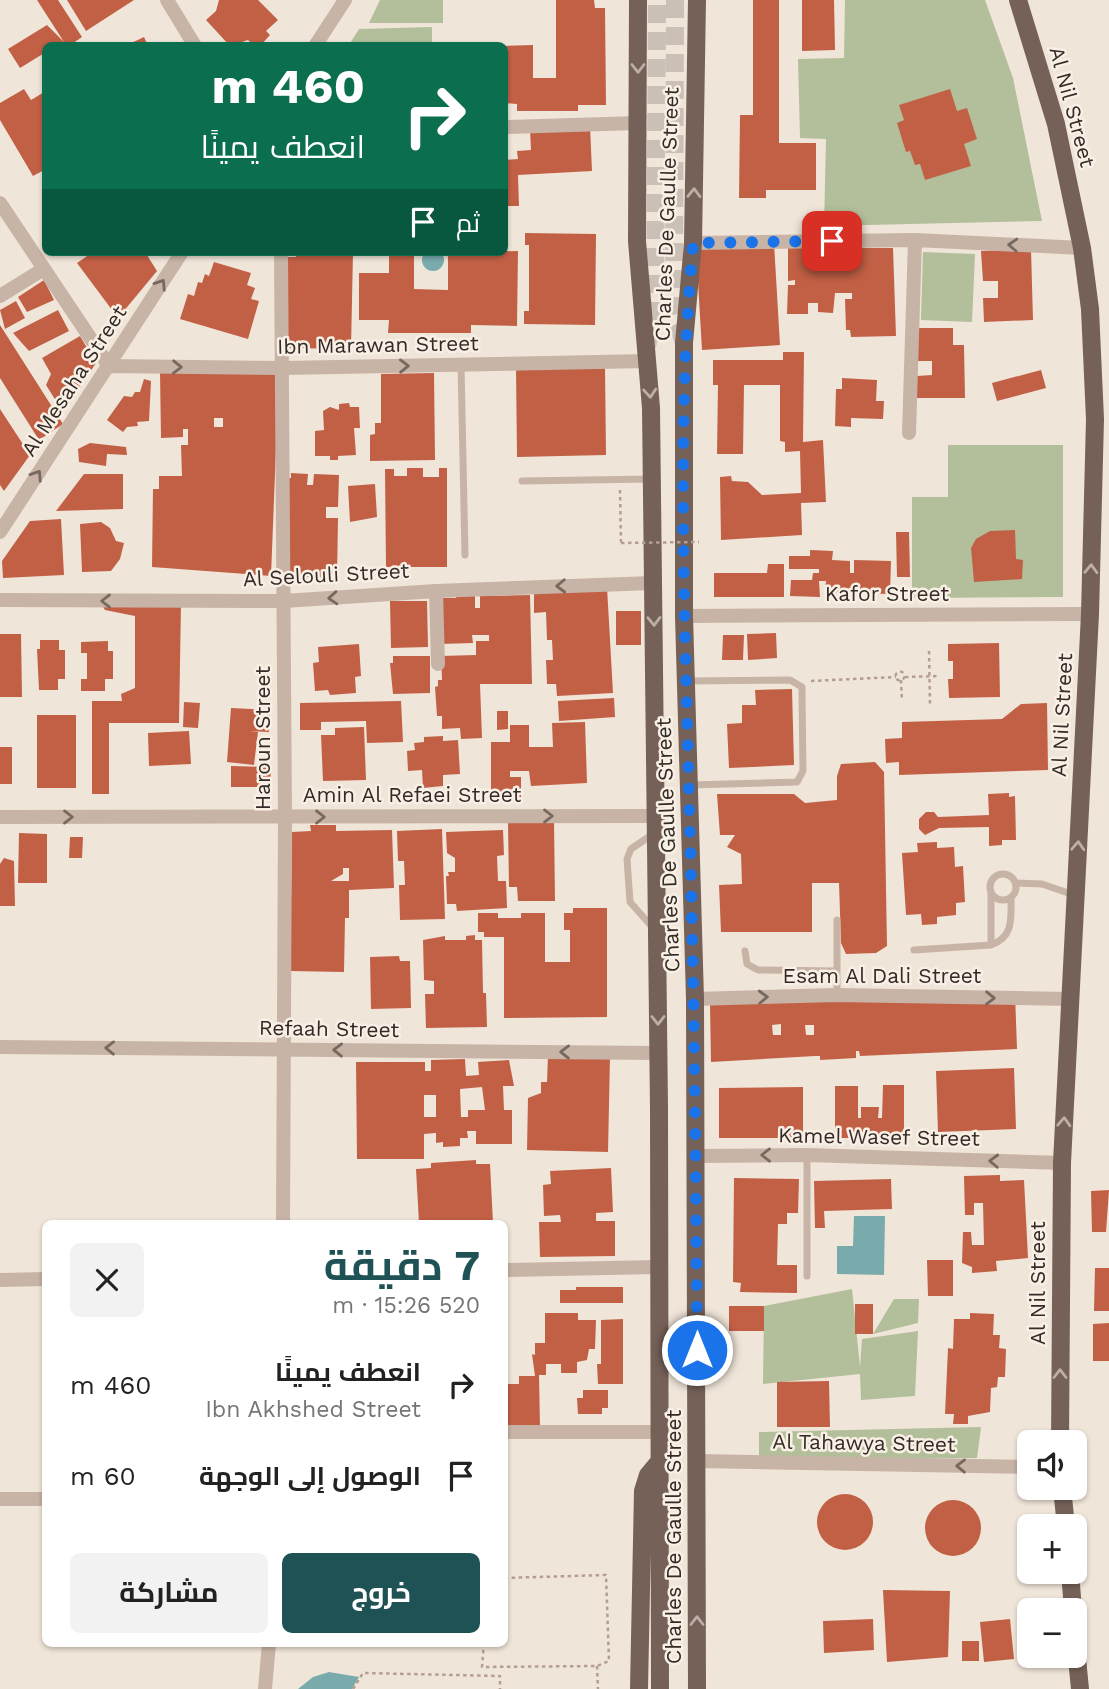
<!DOCTYPE html>
<html lang="ar">
<meta charset="utf-8">
<style>
:root{--surface:#fff;--page:#f2f2f2;--text:#222;--muted:#767676;--accent:#1e5254}
body{margin:0;font-family:"Work Sans",Cairo,sans-serif;background:var(--page);color:var(--text);direction:rtl;height:100vh;display:flex;flex-direction:column;font-size:26px;white-space:nowrap}
*{box-sizing:border-box;margin:0}
p{font-size:23px;color:var(--muted)}
.icon{flex:none;width:38px;height:38px;fill:none;stroke:currentColor;stroke-width:2;stroke-linecap:round;stroke-linejoin:round}
.map{position:relative;flex:1;overflow:hidden;direction:ltr}
.side{position:absolute;left:42px;top:1220px;width:466px;height:427px;display:flex;flex-direction:column;background:var(--surface);border-radius:10px;box-shadow:0 2px 5px #0004;direction:rtl}
.side>*{flex:none}
.guide{position:absolute;left:42px;top:42px;width:466px;height:214px;border-radius:10px;box-shadow:0 2px 5px #0004;direction:rtl;background:#0b6e4f;color:#fff;overflow:hidden}
.fabs{position:absolute;left:1017px;top:1430px;display:grid;gap:14px}
.fabs a{display:grid;place-items:center;width:70px;height:70px;border-radius:10px;background:var(--surface);box-shadow:0 2px 5px #0004;font-size:35px}
.pin{position:absolute;display:grid;place-items:center;width:60px;height:60px;color:#fff;margin:-30px;border-radius:14px;box-shadow:0 4px 10px #0006}
.me{position:absolute;width:77px;margin:-38px;rotate:0deg;stroke-linejoin:round;filter:drop-shadow(0 0 5px #0008)}
.turn{display:flex;align-items:center;gap:24px;height:147px;padding:0 28px;font-size:32px}
.turn .icon{width:91px;height:91px;stroke-width:2.5}
.turn b{display:block;font-size:49px;line-height:60px}
.then{display:flex;align-items:center;height:66px;padding:0 28px;background:#0003;gap:14px;font-size:26px}
.round{display:grid;place-items:center;flex:none;width:74px;height:74px;border-radius:10px;background:var(--page)}
.summary{display:flex;align-items:center;justify-content:space-between;height:119px;padding:0 28px}
h1{font-size:42px;font-weight:700;line-height:52px;color:var(--accent)}
.cta{display:flex;gap:14px;margin-top:auto;padding:14px 28px}
.cta a{flex:1;height:80px;border-radius:10px;background:var(--accent);color:#fff;font-size:28px;font-weight:700;line-height:80px;text-align:center}
.cta a+a{background:var(--page);color:var(--text)}
ul{padding:0;list-style:none}
li{display:flex;align-items:center;gap:21px;height:91px;padding:0 28px}
li div{flex:1}
li b{display:block;font-size:26px}
li em{font-style:normal}
.map>svg:first-child{display:block}
.green{fill:#b3bf9a}
.water{fill:#79abac}
.building{fill:#c26045;fill-rule:evenodd}
.lines{fill:none;stroke-linecap:round;stroke-linejoin:round}
.primary-tunnel{stroke:#cac0b5;stroke-width:18;stroke-dasharray:18 9;stroke-linecap:butt}
.path{stroke:#b39e90;stroke-width:2.5;stroke-dasharray:3.5 3.5;stroke-linecap:butt}
.lane{stroke:#c8b4a6;stroke-width:7}
.street{stroke:#c8b4a6;stroke-width:14}
.primary{stroke:#756158;stroke-width:18}
.path-bridge{stroke:#b39e90;stroke-width:2.5;stroke-dasharray:3.5 3.5;stroke-linecap:butt}
.oneway{stroke:#bdafa6}
.oneway2{stroke:#776860}
.route{stroke:#1a73e8;stroke-width:12;stroke-dasharray:0 21.6}
.labels{text-anchor:middle;stroke-width:5;stroke-linejoin:round;paint-order:stroke}
.street-label{font-size:21px;fill:#342a26;stroke:#f8efe5}
</style>
<div class="map">
<svg width="1109" height="1689" viewBox="0 0 1109 1689">
<rect width="100%" height="100%" fill="#f0e5d9"/>
<path class="green" d="M380 0H443V23H369Z
M845 0H985L1013 78 1042 221 824 226 826 139 800 138 798 59 844 58Z
M432 27V45H349L359 29Z
M923 252 975 254 972 322 921 320Z
M948 445H1063V597L912 598V497H948Z
M852 1289 860 1367 862 1339 918 1331 915 1396 861 1400 860 1374 763 1384 764 1306Z
M894 1299H919L918 1323 873 1334Z
M981 1427 977 1458 759 1460V1432Z"/>
<path class="water" d="M422 260a11 11 0 1 1 22 0a11 11 0 1 1-22 0Z
M854 1216H885L884 1275 837 1274V1246H853Z
M329 1672 359 1677 352 1689H298L313 1677Z"/>
<path class="building" d="M37 0H58L82 37 69 46 64 42 46 46V52L20 68 8 49 47 25 64 42Z
M67 0H134L86 31Z
M219 0H258L278 20 266 31 270 35 260 46H254L248 40 230 46 206 20 216 11Z
M556 0H594L595 8H605L606 105H578V111H517V104L504 103V46L533 45V78H556Z
M753 0H779V143H816V190H766V198H739L740 115H753Z
M802 0H834L835 50 802 51Z
M144 37 148 46H125Z
M24 89 31 100 46 91V169L33 176 0 120V103Z
M950 89 957 111 967 108 977 139 964 144 971 166 925 180 920 164 915 165 910 151 906 152 897 123 904 120 899 105Z
M590 126 592 171 518 175 519 206H504V160L518 159 517 151 531 150 530 129Z
M525 233 596 234 595 325 524 324V311H529V245H525Z
M774 243 780 345 702 350 696 248Z
M788 248H893L896 336 851 337 850 330H846L845 299H852V293H835L833 313 818 312V303H808V314H787L788 285H795V280L788 281Z
M1031 249 1033 320 984 322 983 298H998V281H983L981 251Z
M518 251 517 326 471 325V333H388L389 320H359V273H389V252H414V289L448 290V252Z
M93 252H145L157 271 118 318 77 263Z
M296 252H353L351 349 286 348 287 257H296Z
M214 262 251 273 247 285 255 288 251 299 259 301 248 339 180 319 188 294 194 296 198 282 202 283 205 274 209 276Z
M44 280 54 300 27 312 18 297Z
M16 301 25 318 5 329 0 310Z
M58 310 69 331 29 351 13 333Z
M0 325 63 424 39 440 0 378Z
M916 328H953V345H964L965 398H917V376L932 375V361H916Z
M80 336 96 363 63 412 46 385 51 374 42 358Z
M783 352H804L803 442 823 440 826 502 801 503 802 535 721 540 720 477 731 476 732 481 748 482 762 495 801 493 800 451 785 452V442L780 441V385H744L743 454H717L718 385H713V360H783Z
M605 367 606 455 517 457 516 368Z
M1041 370 1046 388 997 401 992 383Z
M279 371 271 576 152 567 153 489H159V476H182L181 445H188V429H183V437L161 438 160 372ZM214 418H223V427H214Z
M434 373 435 460 370 461V435L375 434V423H381V374Z
M842 378 877 380 876 401H884L883 419 851 418V427L835 426 836 389H842Z
M144 379 151 381 149 421 137 422 138 426 127 427 123 432 107 420 124 396 132 397 135 392H140Z
M349 403 350 407H359L360 428H354L356 455 338 456V460H330V456H315V431L324 430 323 411 330 407 339 410V404Z
M0 409 30 455 4 491 0 485Z
M90 443 126 447 127 455 107 454 106 466 79 462 78 449Z
M407 468H423V477H439V468H447V567H386L385 469H394V476H407Z
M291 473 308 474 307 485H313L314 474 339 475 338 507H326V518H338L337 577H288L286 478H291Z
M84 474H123V509L56 511Z
M375 484 377 517 350 522 348 486Z
M61 519 64 575 3 578 2 561 30 521Z
M101 522 110 528 116 541 124 543 120 559 111 571 82 572 80 524Z
M1015 530 1016 559 1023 560 1022 579 974 582 971 548 976 539 990 531Z
M896 532H909L910 577H897Z
M810 550 833 551 832 560 850 561V573H854V560L891 561 890 594 825 592 826 581H819L820 597 790 596 791 580H812L813 573H819V569H789V556H810Z
M768 564H784V597H714V573H767Z
M607 587 613 693 557 696 556 684H547L546 660H553L552 640H547L546 612 534 613V592Z
M456 595H475V608H480V596L530 595 532 684H480L482 738 461 739 460 728 442 729V716H437L435 687 438 686V680H442L441 656 476 655V641H489V635H472L473 643 440 644V598H456Z
M390 601H427L428 647 391 648Z
M100 602 181 603 179 723H109V794H92V701H122L121 694 135 688V616L105 610Z
M616 611H641V645H616Z
M776 633 777 658 748 660 747 634Z
M0 634H21L22 697H0Z
M723 635H744L743 660H722Z
M40 640H59V650H65V679H58V690H39L37 649H40Z
M108 641V651H113V679H105V691H81V679H87V653H81V642Z
M999 643 1000 697 949 698 948 679H953V661H948V644Z
M359 644 361 676 355 677 356 693 330 695 328 690 315 691 313 663 319 662 318 647Z
M393 656H430V693L393 694 390 663H393Z
M792 689 794 765 729 768 727 724 742 723V705H756L755 690Z
M614 698 615 717 559 721 558 701Z
M401 701 403 742 367 743 366 721 321 722V730H300V703Z
M184 702 200 703 198 728 183 727Z
M1047 703 1048 770 899 775V762L886 763 885 739 902 738V722L1002 719 1021 704Z
M231 708 270 710 269 732 250 731 258 732 254 765 227 762Z
M497 711H508V729L497 730Z
M37 715H76V788H37Z
M585 722 587 783 531 786 529 771H510V777H521V799H491V742H510V725H529V747H553L552 723Z
M364 727 366 780 323 781 321 735H335V728Z
M189 731 191 764 149 766 148 733Z
M443 736V741L458 740 460 774 443 775V786L423 788 422 770 408 771 407 751 415 750 414 743 424 742V737Z
M0 747H12V784H0Z
M875 762 884 772 887 946 876 953 846 954 841 943 839 883H812V932H721L719 885 742 884 741 854 727 847 735 835H720L717 794H794L805 803 837 800V776L841 764Z
M231 766 271 767 270 787H231Z
M1009 793V797L1015 796 1016 840H1002V845L989 846V827L939 828 925 835 919 829V819L926 812H934L938 817 989 815 988 794Z
M554 822 555 901H518L517 887H509L508 823Z
M310 825H336V831L392 830 394 888 349 890V918H345L344 972 290 971 292 832 311 831ZM343 868H349V881H331L343 874Z
M442 829 445 919 400 920 399 885H405L404 861H398L397 831Z
M503 830 504 855 497 856 498 881H506L507 908 457 911 456 904H447L446 876H449L448 872H455V858L447 853 446 832Z
M19 833 47 834V883H18Z
M70 837H83L82 858H69Z
M937 842V848L954 847 955 867 963 866 965 902 956 903V915L937 917V924L922 925 921 914 906 915 902 853 918 852 917 843Z
M4 858 14 861 15 906H0V864Z
M573 908H607V1017L504 1018V937H484V932H478V913H498V918H521V913H545V962H570V930H564V913H573Z
M475 935V940H482L483 993H486L487 1027 426 1028 425 994H434V981L424 980 423 940 445 936V940H466V936Z
M399 956 400 961H410L411 1008 371 1009 370 957Z
M1015 993 1017 1049 860 1056 859 1051H856V1058L820 1060V1056H815L711 1062 710 1004ZM781 1024V1035H773L772 1025ZM805 1025H814V1035H806Z
M548 1055 610 1056 608 1152 527 1150 528 1098 541 1093V1082H547Z
M465 1059 466 1076 479 1075 478 1062 509 1060 514 1086H503L504 1110H512V1144H476V1131H467L468 1138H460V1146L443 1147V1142L436 1143V1133L424 1134V1159H357L356 1062H425V1071H431V1060ZM482 1087 485 1110H468V1117H461L460 1089ZM424 1095H436V1117H424Z
M1014 1068 1016 1129 938 1132 936 1071Z
M883 1085H904V1138H835V1086H858V1118H861V1107H879L878 1118H882Z
M803 1087V1138H719V1088Z
M476 1160V1164H490L493 1223H419L416 1169 431 1168V1163Z
M611 1168 613 1212 596 1213V1221H615V1256L540 1257 539 1222H561L560 1215 544 1216 543 1185 551 1184 550 1171Z
M1000 1175V1181L1024 1180 1028 1258 996 1261 997 1271 972 1273V1267L962 1263 963 1232H971L972 1245H984L983 1203H974V1215H965L964 1176Z
M734 1178 799 1179 798 1213H787V1224H778L777 1265H797V1293L740 1292 741 1283 733 1282Z
M891 1179 892 1209 824 1211 825 1228H815L814 1181Z
M1109 1190 1106 1232H1092L1091 1191Z
M927 1260H953V1296H928Z
M1095 1268H1109V1311H1094Z
M576 1287H623V1303H560V1290H576Z
M855 1304H873V1334H855Z
M729 1306H764V1331H729Z
M545 1313H578V1320H596L595 1349H589L587 1360 577 1362V1373H561V1364H546V1375H539L540 1427 504 1428V1384H519V1376H535L532 1354 535 1355V1343H545Z
M970 1313 994 1314 993 1335H1000L999 1348 1006 1349 1005 1377H998L997 1387 991 1388 990 1412 968 1416V1424H953L954 1414H945L948 1348 953 1349 954 1319H970Z
M623 1319V1384H598L597 1364H601V1320Z
M1109 1323V1361H1093V1324Z
M829 1381 830 1427H777V1382Z
M583 1390H608V1408H602V1414H578L577 1398H583Z
M817 1522a28 28 0 1 1 56 0a28 28 0 1 1-56 0Z
M925 1528a28 28 0 1 1 56 0a28 28 0 1 1-56 0Z
M883 1590 950 1591 948 1657 887 1662Z
M873 1619 874 1650 824 1653 823 1621Z
M1010 1619 1014 1659 984 1662 980 1622Z
M962 1641H979V1661H962Z"/>
<g class="lines">
<path class="primary-tunnel" d="M675 0 674 312 684 343
M647 346 655 313 657 0"/>
<path class="path" d="M620 490 621 543
M929 651 930 706
M895.5 676a4.5 4.5 0 1 1 9 0a4.5 4.5 0 1 1-9 0Z
M905 677 940 676
M901 680 902 701
M811 681 896 677
M484 1643 482 1667 597 1666 609 1661 606 1575 504 1578
M597 1666 598 1689
M353 1689 363 1673 500 1676V1689"/>
<path class="lane" d="M461 365 465 555
M522 481 651 479
M686 681 790 680 802 687V694L803 771 797 782 690 785
M653 834 631 849 627 859 630 902 654 929
M990 887a13 13 0 1 1 26 0a13 13 0 1 1-26 0Z
M1016 883 1042 884 1074 895
M837 920V994
M991 945V893
M914 950 991 945C1014 937 1011 918 1011 897
M745 951 747 964 758 970 837 971
M807 1276V1155"/>
<path class="street" d="M167 0 195 46
M315 46 345 0
M504 127 638 123
M0 203 109 366 283 368 648 361
M693 243 915 240 1082 248
M281 252 285 817 283 1223
M0 296 42 270
M909 433 915 240
M0 532 182 252
M436 591 438 664
M0 600 284 601 436 591 653 583
M684 616 1090 614
M0 817 657 816
M695 999 837 995 1069 999
M0 1047 658 1053
M696 1156 807 1155 1062 1163
M504 1270 658 1267
M0 1280 46 1279
M504 1432H659
M698 1461 1029 1467
M0 1499H46
M265 1689 269 1643"/>
<path class="primary" d="M638 0 637 241 651 408 659 1107 660 1689
M697 0 693 243 684 343V616L695 999 697 1689
M1018 0 1056 124 1082 248 1090 309 1095 419 1090 614 1062 1163 1060 1442
M1062 1488 1066 1526
M1070 1572 1073 1610
M1074 1627 1080 1689
M639 1689 643 1491 648 1475 658 1463"/>
<path class="path-bridge" d="M621 543 699 542"/>
</g>
<defs><path id="oneway-chevron" d="M-2-3.5L2.5 0L-2 3.5" fill="none" stroke-width="1.6" stroke-linecap="round" stroke-linejoin="round" transform="scale(1.75)"/></defs>
<g class="oneway">
<use href="#oneway-chevron" transform="translate(638 68) rotate(90)"/>
<use href="#oneway-chevron" transform="translate(694 193) rotate(-89)"/>
<use href="#oneway-chevron" transform="translate(650 393) rotate(86)"/>
<use href="#oneway-chevron" transform="translate(1091 569) rotate(-88)"/>
<use href="#oneway-chevron" transform="translate(654 621) rotate(89)"/>
<use href="#oneway-chevron" transform="translate(1078 846) rotate(-87)"/>
<use href="#oneway-chevron" transform="translate(658 1020) rotate(90)"/>
<use href="#oneway-chevron" transform="translate(1064 1122) rotate(-87)"/>
<use href="#oneway-chevron" transform="translate(1060 1374) rotate(-90)"/>
<use href="#oneway-chevron" transform="translate(697 1621) rotate(-90)"/>
</g>
<g class="oneway2">
<use href="#oneway-chevron" transform="translate(1013 245) rotate(-177)"/>
<use href="#oneway-chevron" transform="translate(161 284) rotate(-57)"/>
<use href="#oneway-chevron" transform="translate(404 366) rotate(-1)"/>
<use href="#oneway-chevron" transform="translate(177 367) rotate(1)"/>
<use href="#oneway-chevron" transform="translate(37 475) rotate(-57)"/>
<use href="#oneway-chevron" transform="translate(561 586) rotate(178)"/>
<use href="#oneway-chevron" transform="translate(333 598) rotate(176)"/>
<use href="#oneway-chevron" transform="translate(106 601) rotate(-180)"/>
<use href="#oneway-chevron" transform="translate(548 816)"/>
<use href="#oneway-chevron" transform="translate(68 817)"/>
<use href="#oneway-chevron" transform="translate(320 817)"/>
<use href="#oneway-chevron" transform="translate(763 997) rotate(-2)"/>
<use href="#oneway-chevron" transform="translate(990 998) rotate(1)"/>
<use href="#oneway-chevron" transform="translate(110 1048) rotate(-179)"/>
<use href="#oneway-chevron" transform="translate(338 1050) rotate(-179)"/>
<use href="#oneway-chevron" transform="translate(565 1052) rotate(-179)"/>
<use href="#oneway-chevron" transform="translate(766 1155) rotate(180)"/>
<use href="#oneway-chevron" transform="translate(994 1161) rotate(-178)"/>
<use href="#oneway-chevron" transform="translate(961 1466) rotate(-179)"/>
</g>
<g class="lines">
<path class="route" d="M697 1350C696 1166 694 983 689 799 685 614 676 427 693 243L832 241"/>
</g>
<g class="labels">
<g class="street-label">
<text transform="translate(1072 107) rotate(75)" y="7">Al Nil Street</text>
<text transform="translate(667 214) rotate(-88)" y="7">Charles De Gaulle Street</text>
<text transform="translate(378 345) rotate(-1)" y="7">Ibn Marawan Street</text>
<text transform="translate(74 381) rotate(-57)" y="7">Al Mesaha Street</text>
<text transform="translate(326 575) rotate(-3)" y="7">Al Selouli Street</text>
<text x="887" y="601">Kafor Street</text>
<text transform="translate(1062 715) rotate(-87)" y="7">Al Nil Street</text>
<text transform="translate(263 738) rotate(-90)" y="7">Haroun Street</text>
<text x="412" y="802">Amin Al Refaei Street</text>
<text transform="translate(668 845) rotate(-92)" y="7">Charles De Gaulle Street</text>
<text x="882" y="983">Esam Al Dali Street</text>
<text transform="translate(329 1029) rotate(1)" y="7">Refaah Street</text>
<text transform="translate(879 1137) rotate(1)" y="7">Kamel Wasef Street</text>
<text transform="translate(1038 1283) rotate(-90)" y="7">Al Nil Street</text>
<text transform="translate(864 1443) rotate(1)" y="7">Al Tahawya Street</text>
<text transform="translate(674 1537) rotate(-90)" y="7">Charles De Gaulle Street</text>
</g>
</g>
</svg>
<div class="fabs">
<a><svg class="icon" aria-label="sound" viewBox="0 0 24 24"><path d="M4 9h4l5-4v14l-5-4H4zM17 9q2 3 0 6"/></svg></a>
<a>+</a>
<a>−</a>
</div>
<div class="pin" style="left:832px;top:241px;background:#d93025"><svg class="icon" aria-label="arrive" viewBox="0 0 24 24"><path d="M6 21V4h12l-3 4 3 4H6"/></svg></div>
<svg class="me" style="left:697px;top:1350px" viewBox="-20 -20 40 40"><circle r="17" fill="#1a73e8" stroke="#fff" stroke-width="3"/><path d="M0-11L8 9 0 5-8 9z" fill="#fff"/></svg>
<div class="guide">
<div class="turn"><svg class="icon" aria-label="right" viewBox="0 0 24 24"><path d="M7 20v-9h11M14 6l5 5-5 5"/></svg><div><b>460 m</b>انعطف يمينًا</div></div>
<div class="then">ثم<svg class="icon" aria-label="arrive" viewBox="0 0 24 24"><path d="M6 21V4h12l-3 4 3 4H6"/></svg></div>
</div>
<section class="side">
<div class="summary"><div><h1>7 دقيقة</h1><p>520 m · 15:26</p></div><a class="round"><svg class="icon" aria-label="close" viewBox="0 0 24 24"><path d="M6 6l12 12M18 6L6 18"/></svg></a></div>
<ul>
<li><svg class="icon" aria-label="right" viewBox="0 0 24 24"><path d="M7 20v-9h11M14 6l5 5-5 5"/></svg><div><b>انعطف يمينًا</b><p>Ibn Akhshed Street</p></div><em>460 m</em></li>
<li><svg class="icon" aria-label="arrive" viewBox="0 0 24 24"><path d="M6 21V4h12l-3 4 3 4H6"/></svg><div><b>الوصول إلى الوجهة</b></div><em>60 m</em></li>
</ul>
<div class="cta"><a>خروج</a><a>مشاركة</a></div>
</section>
</div>
